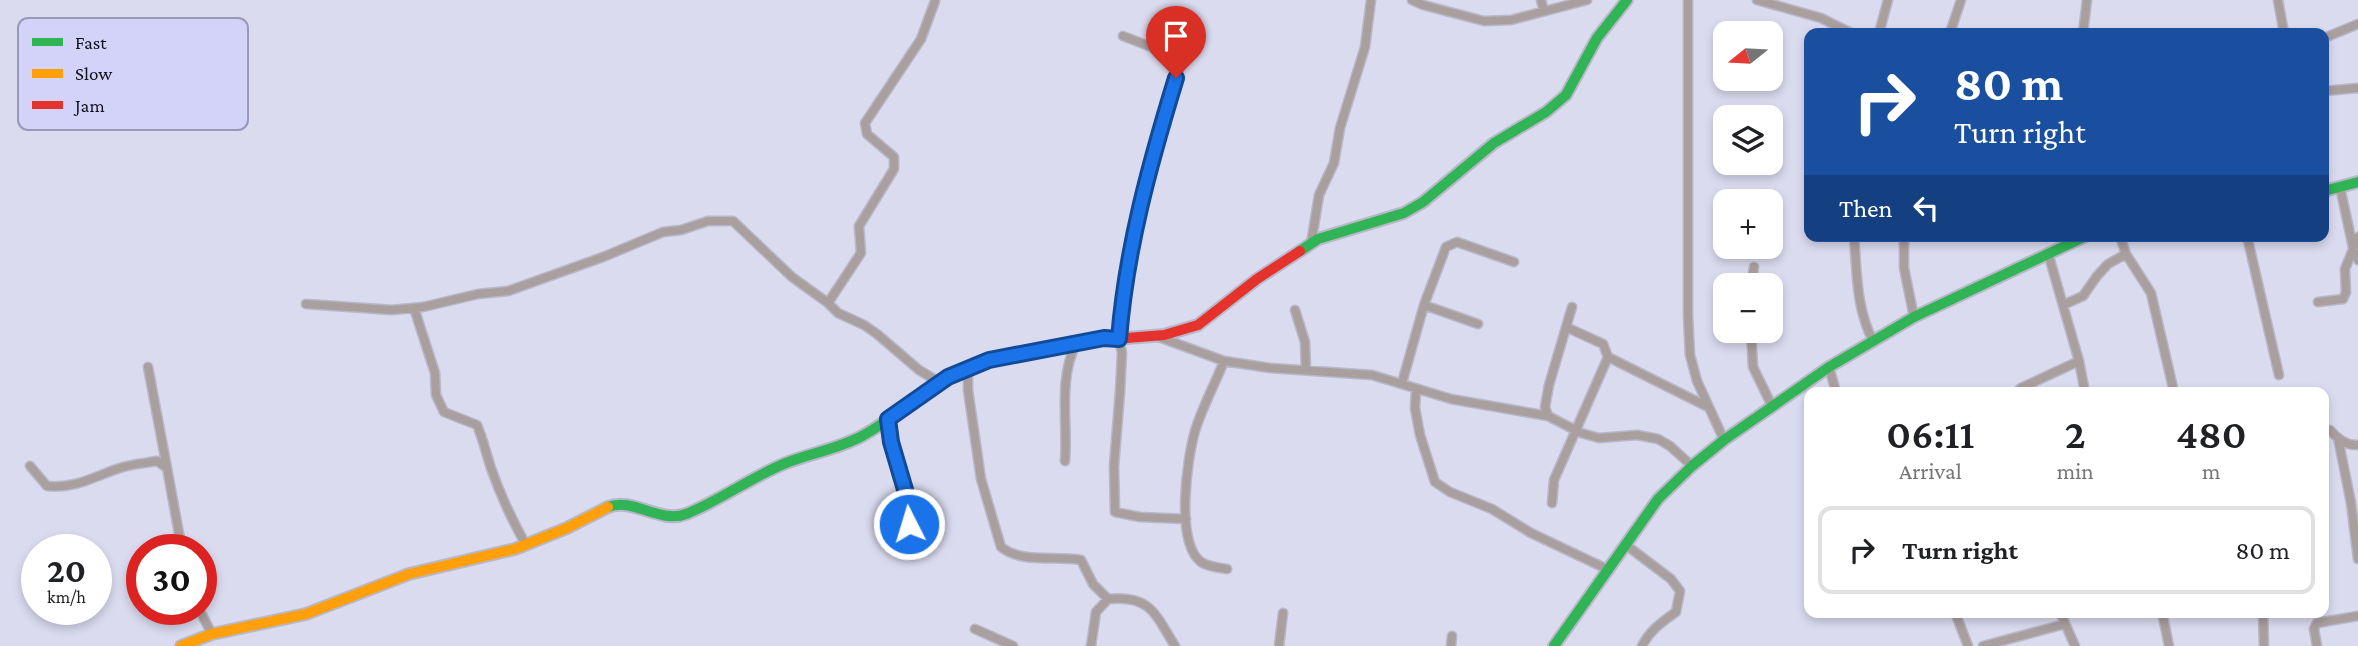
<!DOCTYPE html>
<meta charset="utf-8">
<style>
:root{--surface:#fff;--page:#f6f6f6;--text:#202124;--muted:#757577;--line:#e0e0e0}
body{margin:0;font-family:"Crimson Pro",serif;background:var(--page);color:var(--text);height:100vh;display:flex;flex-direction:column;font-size:26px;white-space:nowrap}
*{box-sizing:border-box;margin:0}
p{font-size:23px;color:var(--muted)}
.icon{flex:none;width:38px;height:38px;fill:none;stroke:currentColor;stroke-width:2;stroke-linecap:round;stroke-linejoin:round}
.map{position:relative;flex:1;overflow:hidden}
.side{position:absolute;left:1804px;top:387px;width:525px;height:231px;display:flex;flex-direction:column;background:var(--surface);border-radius:14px;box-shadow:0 4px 10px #0003}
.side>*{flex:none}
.banner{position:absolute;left:1804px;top:28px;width:525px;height:214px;border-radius:14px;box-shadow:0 4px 10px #0003;background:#1a4fa0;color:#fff;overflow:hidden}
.needle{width:46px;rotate:252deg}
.tools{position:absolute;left:1713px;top:21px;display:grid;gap:14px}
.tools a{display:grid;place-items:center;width:70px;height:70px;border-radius:14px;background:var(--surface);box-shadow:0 4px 10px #0003;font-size:35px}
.speed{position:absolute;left:21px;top:534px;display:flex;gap:14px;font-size:35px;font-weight:700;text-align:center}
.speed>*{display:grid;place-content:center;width:91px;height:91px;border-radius:50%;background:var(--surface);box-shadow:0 4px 10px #0003;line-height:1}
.speed small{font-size:18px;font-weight:400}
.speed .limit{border:10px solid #d22;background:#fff;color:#111}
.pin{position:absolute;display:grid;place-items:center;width:60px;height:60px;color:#fff;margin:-72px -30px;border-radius:50% 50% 50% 0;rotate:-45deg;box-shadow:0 0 7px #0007}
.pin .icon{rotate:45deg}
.me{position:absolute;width:77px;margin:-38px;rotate:355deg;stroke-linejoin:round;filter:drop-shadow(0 0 5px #0008)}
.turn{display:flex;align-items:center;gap:24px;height:147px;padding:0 35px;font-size:32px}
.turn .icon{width:91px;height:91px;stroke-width:2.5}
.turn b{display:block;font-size:49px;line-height:60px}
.then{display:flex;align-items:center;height:66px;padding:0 35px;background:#0003;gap:14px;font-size:26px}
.eta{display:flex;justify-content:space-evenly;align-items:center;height:119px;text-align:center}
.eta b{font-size:42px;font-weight:600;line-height:49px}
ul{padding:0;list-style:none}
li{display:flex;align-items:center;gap:21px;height:88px;margin:0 14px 10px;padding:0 21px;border:4px solid var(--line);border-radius:14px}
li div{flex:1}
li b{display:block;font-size:26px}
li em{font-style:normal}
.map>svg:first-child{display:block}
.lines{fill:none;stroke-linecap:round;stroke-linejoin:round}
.street-casing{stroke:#b8b8c9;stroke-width:11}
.fast-casing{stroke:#b8b8c9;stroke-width:14}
.slow-casing{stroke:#b8b8c9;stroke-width:14}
.jam-casing{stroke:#b8b8c9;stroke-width:14}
.street{stroke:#a99f9e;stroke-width:8}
.fast{stroke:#30b455;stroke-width:10}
.slow{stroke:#ff9f0a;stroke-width:10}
.jam{stroke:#e5322d;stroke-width:10}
.route-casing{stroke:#114b97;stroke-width:18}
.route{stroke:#1a73e8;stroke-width:12}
.key{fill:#d3d2f9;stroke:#9998b7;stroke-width:2}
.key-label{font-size:19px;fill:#11111e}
</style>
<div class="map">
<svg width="2358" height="646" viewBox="0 0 2358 646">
<rect width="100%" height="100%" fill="#dbdbf0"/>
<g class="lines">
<defs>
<path id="street" d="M1412 0 1423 5 1484 21 1511 20 1587 0
M1541 0 1544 11
M1688 0V316L1690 355 1697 381 1724 440
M1757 0 1821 18 1851 33
M2278 0 2284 33
M935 1 921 39 865 123 867 134 894 157V169L859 226 861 253 828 303 838 313 864 325 877 334 919 370 939 382
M1879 33 1888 0
M1950 33 1961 0
M2083 33 2087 0
M1123 36 1182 59 1146 181 1123 295 1119 339 1122 353 1120 392 1114 466 1115 512 1140 517 1186 519
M2324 38 2358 24
M2324 91 2358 88
M2340 187 2354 252 2358 260
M1854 236C1857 273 1856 308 1873 341
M1904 236V268L1914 317
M2120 236 2126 254 2151 293 2174 392
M2247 236 2279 375
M1311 244 1319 195 1334 163 1340 128 1365 47 1371 0
M2048 253 2079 361 2085 392
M1751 285 1754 267
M2318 302 2343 299 2346 292 2345 269 2358 237
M306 304 392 310 423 307 478 294 508 291 603 257 663 232 681 230 708 221H733L792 277 828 303
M1424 305 1478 324
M2063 305 2083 296 2097 276 2108 264 2126 254
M1572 307 1549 385 1545 407 1548 416 1581 433 1599 438 1637 435 1658 439 1670 446 1692 466
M414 308 435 373 436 395 444 412 477 425C483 439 486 453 491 468 500 494 512 520 526 545
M1295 310 1305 342 1306 370
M1566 327 1603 344 1608 357
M1751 331 1753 367 1772 406
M1156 336 1224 361 1270 368 1372 375 1451 399 1548 416
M1224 361C1215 384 1202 408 1195 431 1187 459 1175 542 1201 562 1209 567 1219 568 1227 569
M148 367 167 468
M1829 367 1836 392
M968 369V390L981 479 1001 547C1022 564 1056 555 1081 560L1093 584 1108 599
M1402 383 1424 305 1446 247 1457 242 1514 262
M1416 389 1415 408 1420 435 1435 482 1450 492 1492 509 1531 533 1609 570
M2017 392 2021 388 2079 361
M2324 432 2330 430C2337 438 2347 446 2358 445
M2338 438 2351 503 2358 559
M1065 461C1068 424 1058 379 1076 344
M30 466 47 486C78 489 96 475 123 467 134 464 146 463 157 461L167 468 182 550
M1552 503 1554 480 1608 357 1706 406
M888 530 902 528 909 524C912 488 892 456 888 419
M1626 545 1671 579 1680 591 1676 612C1662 622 1650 630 1642 646
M199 609 212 634
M1955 612 1968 646
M2060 612 2075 646
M2162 612 2169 646
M2263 612 2264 646
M975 629 1013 646
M1091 646 1096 612 1108 599C1151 595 1155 614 1175 646
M1279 646 1283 613
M1451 646 1452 636
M1983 646 2065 624
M2317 646 2314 629 2317 623 2358 616"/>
<path id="fast" d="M2324 191 2358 182
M1300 251 1318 239 1404 213 1423 202 1494 143 1546 112 1566 95 1597 38 1627 0
M608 507C633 497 660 524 686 514 721 500 751 477 786 463 811 453 838 449 862 436 906 412 940 374 990 360 1022 350 1057 347 1090 341
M1554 646 1658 499 1692 466 1724 440 1829 367 1914 317 2086 236"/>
<path id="slow" d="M181 646 212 634 306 614 409 574 515 549 567 528 608 507"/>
<path id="jam" d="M1090 341 1164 335 1198 325 1257 279 1300 251"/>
</defs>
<use href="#street" class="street-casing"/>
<use href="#fast" class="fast-casing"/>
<use href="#slow" class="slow-casing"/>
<use href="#jam" class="jam-casing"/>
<use href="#street" class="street"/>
<use href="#fast" class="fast"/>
<use href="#slow" class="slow"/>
<use href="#jam" class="jam"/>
</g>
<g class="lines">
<defs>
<path id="route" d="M909 524 911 510 891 442 888 419 948 377 989 360 1104 338 1119 339C1126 249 1150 163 1176 78"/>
</defs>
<use href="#route" class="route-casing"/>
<use href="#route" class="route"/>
</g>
<rect x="18" y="18" width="230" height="112" rx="10" class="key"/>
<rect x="32" y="38" width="31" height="8" fill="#30b455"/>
<rect x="32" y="69" width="31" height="9" fill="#ff9f0a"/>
<rect x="32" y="101" width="31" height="8" fill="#e5322d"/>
<g class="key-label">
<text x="75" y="49">Fast</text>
<text x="75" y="80">Slow</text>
<text x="75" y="112">Jam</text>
</g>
</svg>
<div class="tools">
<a><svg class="needle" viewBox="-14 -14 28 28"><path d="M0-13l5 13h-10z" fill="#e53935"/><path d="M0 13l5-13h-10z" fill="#757577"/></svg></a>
<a><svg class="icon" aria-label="layers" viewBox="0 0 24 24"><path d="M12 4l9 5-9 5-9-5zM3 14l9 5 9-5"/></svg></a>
<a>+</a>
<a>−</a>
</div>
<div class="speed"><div>20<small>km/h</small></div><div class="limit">30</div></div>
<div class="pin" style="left:1176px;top:78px;background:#d93025"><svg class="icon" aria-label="arrive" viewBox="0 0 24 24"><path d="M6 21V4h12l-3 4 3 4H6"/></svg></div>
<svg class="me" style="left:909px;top:524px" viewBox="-20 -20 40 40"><circle r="17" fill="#1a73e8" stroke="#fff" stroke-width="3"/><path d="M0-11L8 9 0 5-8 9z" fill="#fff"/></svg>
<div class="banner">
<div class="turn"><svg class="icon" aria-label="right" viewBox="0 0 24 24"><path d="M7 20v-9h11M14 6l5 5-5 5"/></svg><div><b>80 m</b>Turn right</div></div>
<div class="then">Then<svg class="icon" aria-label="left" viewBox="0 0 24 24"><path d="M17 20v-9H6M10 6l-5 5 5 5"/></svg></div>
</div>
<section class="side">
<div class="eta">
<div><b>06:11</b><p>Arrival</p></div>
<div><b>2</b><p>min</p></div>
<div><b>480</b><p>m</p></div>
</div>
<ul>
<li><svg class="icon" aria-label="right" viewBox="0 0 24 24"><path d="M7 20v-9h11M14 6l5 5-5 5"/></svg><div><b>Turn right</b></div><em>80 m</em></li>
</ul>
</section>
</div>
